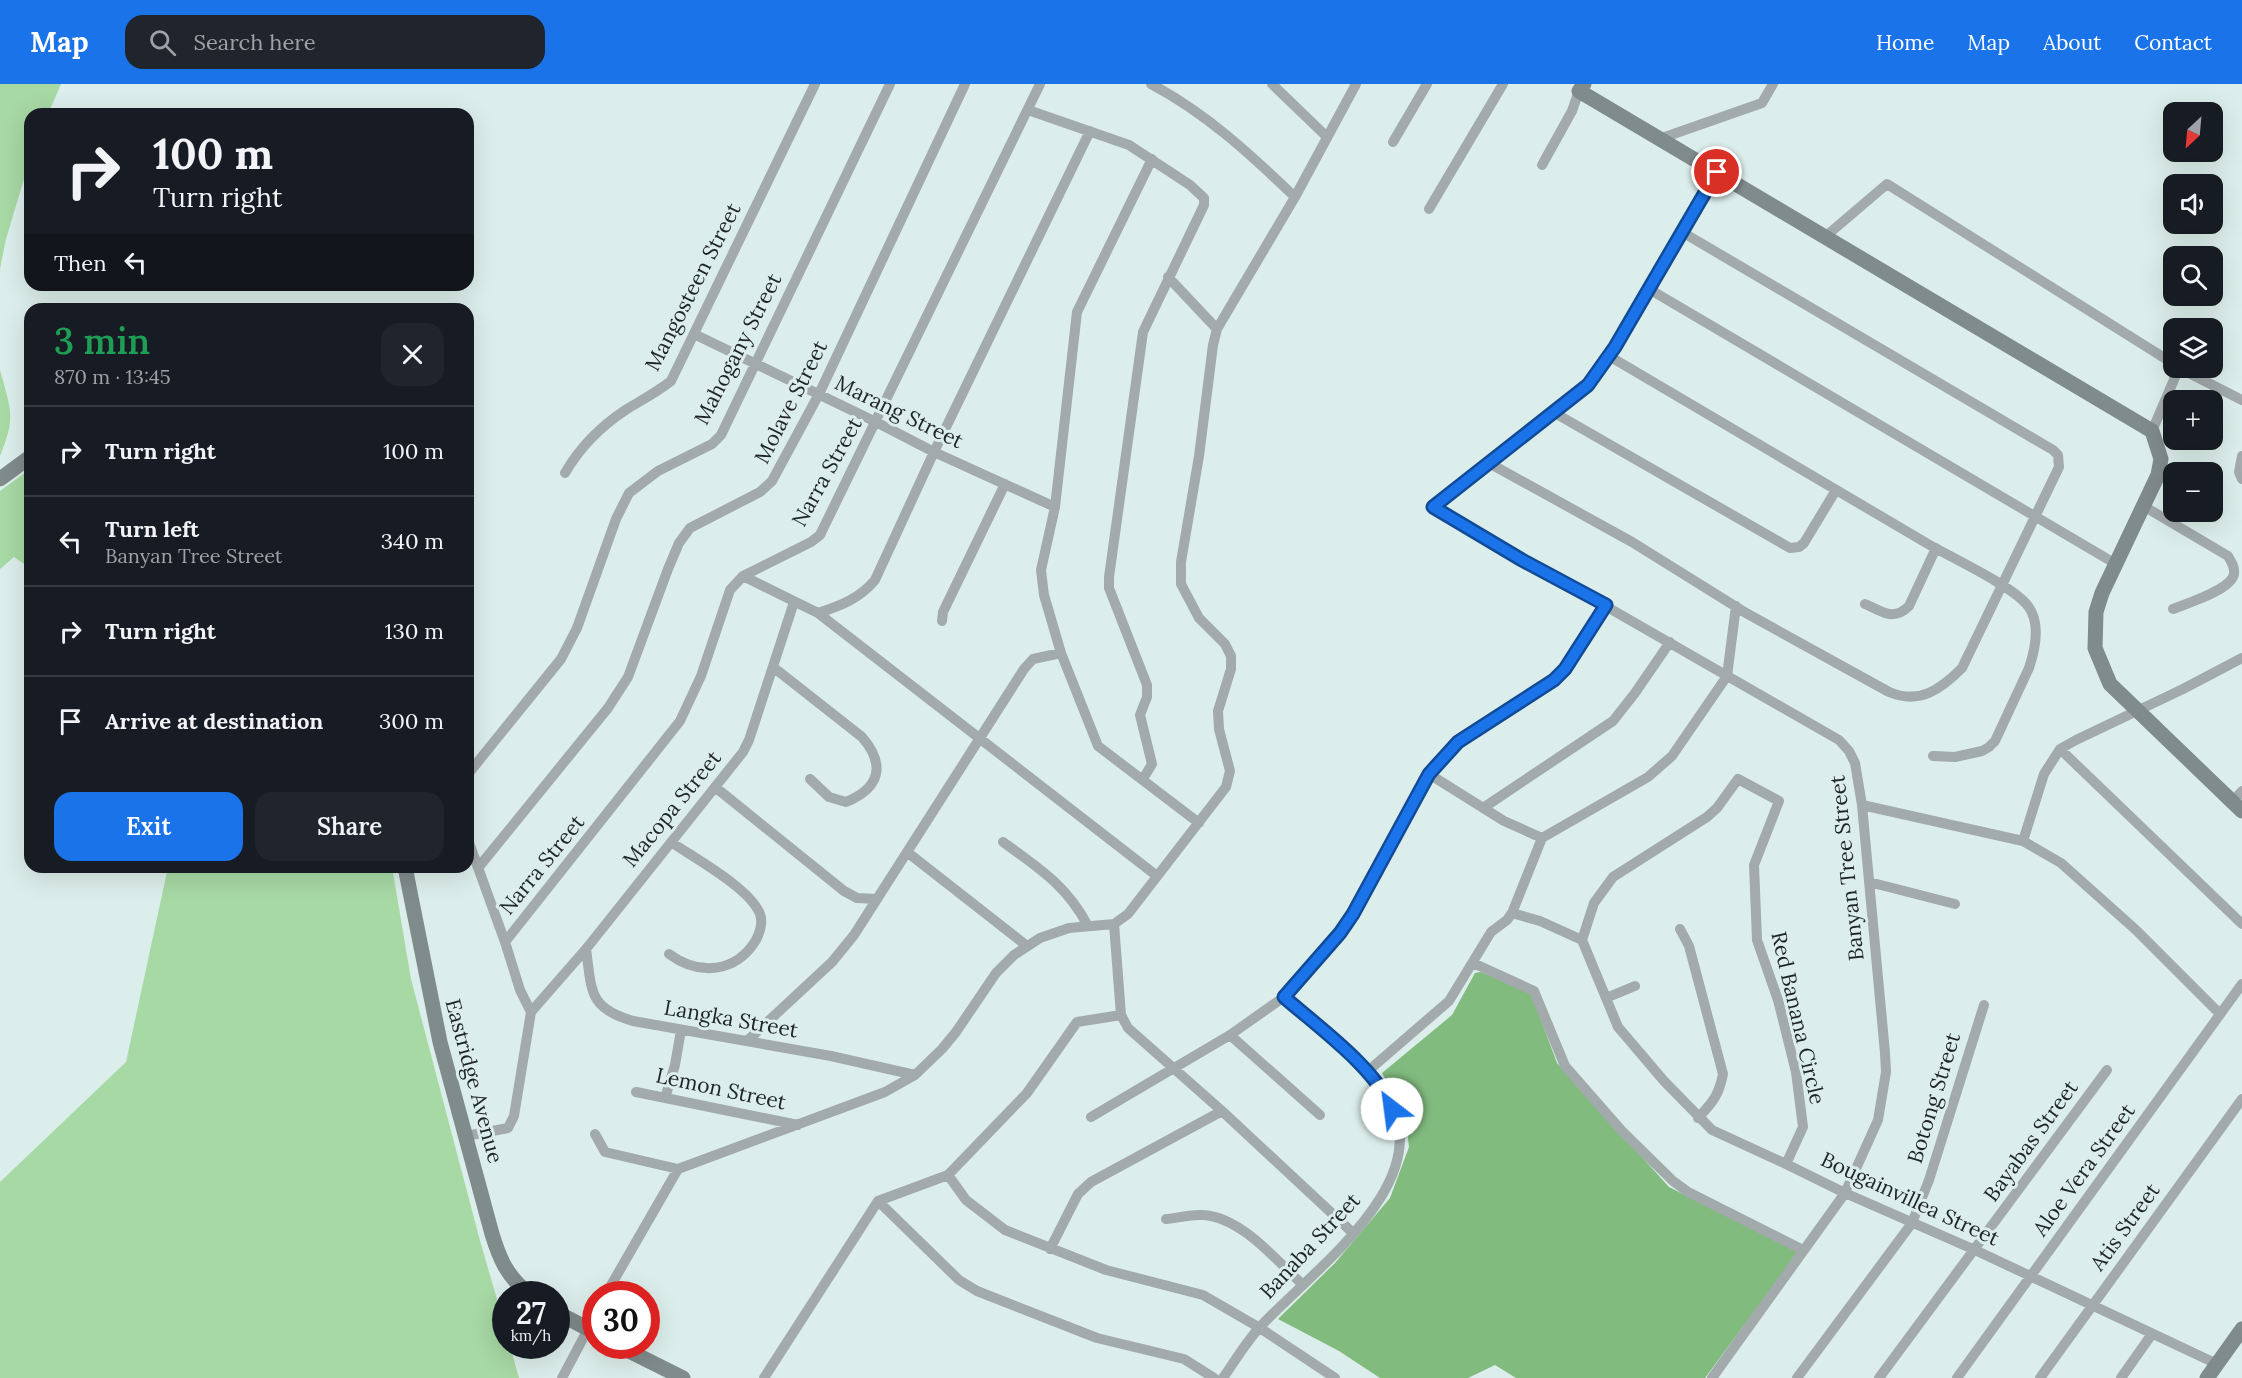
<!DOCTYPE html>
<meta charset="utf-8">
<style>
:root{--surface:#171b24;--page:#20242c;--text:#f1f3f6;--muted:#9ea1a6;--line:#363941;--accent:#1a73e8}
body{margin:0;font-family:Lora,serif;background:var(--page);color:var(--text);height:100vh;display:flex;flex-direction:column;font-size:22px;white-space:nowrap}
*{box-sizing:border-box;margin:0}
p{font-size:20px;color:var(--muted)}
.icon{flex:none;width:33px;height:33px;fill:none;stroke:currentColor;stroke-width:2;stroke-linecap:round;stroke-linejoin:round}
.map{position:relative;flex:1;overflow:hidden}
.drawer{position:absolute;left:24px;top:219px;width:450px;height:570px;display:flex;flex-direction:column;background:var(--surface);border-radius:18px;box-shadow:0 6px 24px #0002}
.drawer>*{flex:none}
.top-card{position:absolute;left:24px;top:24px;width:450px;height:183px;border-radius:18px;box-shadow:0 6px 24px #0002;background:#171b24;color:var(--text);overflow:hidden}
.needle{width:39px;rotate:206deg}
.controls{position:absolute;left:2163px;top:18px;display:grid;gap:12px}
.controls a{display:grid;place-items:center;width:60px;height:60px;border-radius:12px;background:var(--surface);box-shadow:0 6px 24px #0002;font-size:30px}
.speed{position:absolute;left:492px;top:1197px;display:flex;gap:12px;font-size:30px;font-weight:700;text-align:center}
.speed>*{display:grid;place-content:center;width:78px;height:78px;border-radius:50%;background:var(--surface);box-shadow:0 6px 24px #0002;line-height:1}
.speed small{font-size:15px;font-weight:400}
.speed .limit{border:9px solid #d22;background:#fff;color:#111}
.pin{position:absolute;display:grid;place-items:center;width:51px;height:51px;color:#fff;margin:-26px;border:3px solid #fff;border-radius:50%;box-shadow:0 2px 6px #0007}
.me{position:absolute;width:66px;margin:-33px;rotate:330deg;stroke-linejoin:round;filter:drop-shadow(0 0 4px #0008)}
.turn{display:flex;align-items:center;gap:21px;height:126px;padding:0 30px;font-size:27px}
.turn .icon{width:78px;height:78px;stroke-width:2.5}
.turn b{display:block;font-size:42px;line-height:51px}
.then{display:flex;align-items:center;height:57px;padding:0 30px;background:#0003;gap:12px;font-size:22px}
.round{display:grid;place-items:center;flex:none;width:63px;height:63px;border-radius:18px;background:var(--page)}
.headline{display:flex;align-items:center;justify-content:space-between;height:102px;padding:0 30px}
h1{font-size:36px;font-weight:600;line-height:45px;color:#1e9e55}
.cta{display:flex;gap:12px;margin-top:auto;padding:12px 30px}
.cta a{flex:1;height:69px;border-radius:18px;background:var(--accent);color:#fff;font-size:24px;font-weight:600;line-height:69px;text-align:center}
.cta a+a{background:var(--page);color:var(--text)}
ul{padding:0;list-style:none}
li{display:flex;align-items:center;gap:18px;height:90px;padding:0 30px;border-top:2px solid var(--line)}
li div{flex:1}
li b{display:block;font-size:22px}
li em{font-style:normal}
header{display:flex;align-items:center;gap:36px;box-sizing:border-box;height:84px;padding:0 30px;background:var(--accent);color:#fff}
header strong{font-size:28px}
nav{display:flex;gap:33px;margin-inline-start:auto;font-size:21px}
.search{width:420px;height:54px;background:var(--page);display:flex;align-items:center;gap:15px;box-sizing:border-box;padding:0 21px;border-radius:18px;color:var(--muted);font-size:22px}
.map>svg:first-child{display:block}
.green{fill:#a7d9a4}
.forest{fill:#81bb7e}
.lines{fill:none;stroke-linecap:round;stroke-linejoin:round}
.street{stroke:#a2aaab;stroke-width:10}
.secondary{stroke:#808b8c;stroke-width:15}
.route-casing{stroke:#114b97;stroke-width:15}
.route{stroke:#1a73e8;stroke-width:10}
.labels{text-anchor:middle;stroke-width:6;stroke-linejoin:round;paint-order:stroke}
.street-label{font-size:21px;fill:#1e2524;stroke:#dceeeb}
</style>
<header>
<strong>Map</strong>
<div class="search"><svg class="icon" aria-label="search" viewBox="0 0 24 24"><circle cx="10" cy="10" r="6"/><path d="M15 15l6 6"/></svg>Search here</div>
<nav><a>Home</a><a>Map</a><a>About</a><a>Contact</a></nav>
</header>
<div class="map">
<svg width="2242" height="1294" viewBox="0 0 2242 1294">
<rect width="100%" height="100%" fill="#dceeeb"/>
<path class="green" d="M0 0H61L48 30H30V75L6 155 0 185Z
M0 286C11 326 16 333 0 372Z
M30 385V484L14 473 0 485V407Z
M168 783H392L411 895 479 1153 505 1243 506 1262H510L519 1294H0V1098L126 978Z"/>
<path class="forest" d="M1481 888 1531 909 1557 979 1669 1103 1798 1168 1705 1294H1516L1495 1281 1468 1294H1380L1339 1267 1278 1235 1335 1179 1390 1114 1409 1063 1407 1046 1393 1008 1382 989 1452 931 1475 889Z"/>
<g class="lines">
<path class="street" d="M1151 0C1206 29 1250 70 1295 113
M1272 0 1327 53
M1028 26 1129 61 1190 101 1204 114V121L1143 248 1109 493V504L1147 601V613L1140 631 1152 680 1143 695
M1662 54 1762 19 1773 0
M1393 58 1427 0
M1152 75 1077 228 1055 423 1041 486 1044 511 1061 569 1098 662 1199 739
M1542 81 1572 27 1579 7
M1429 125 1503 0
M1826 152 1887 100 2174 280
M1168 193 1217 245
M1649 205 2116 480
M694 250 876 338 934 368 1055 423
M1609 272C1715 335 1821 398 1928 460 1952 474 2013 502 2028 522 2041 539 2035 566 2029 584L1995 657 1989 663 1982 667 1955 673 1933 672
M2179 284 2242 316
M1553 328 1790 464 1799 463 1804 459 1836 406
M2152 347 2179 284
M2242 372 2239 388 2242 395
M1489 379 1632 458 1746 529 1889 608C1920 621 1941 605 1962 584L2059 383 2058 371 2053 366 1682 148
M565 389C580 363 601 342 627 325 642 316 657 308 671 297L815 0
M2145 423 2228 472C2231 477 2235 483 2234 490 2231 506 2188 519 2173 525
M743 492 818 529 1157 792
M1865 520C1882 527 1893 538 1909 522L1936 464
M818 529C840 522 859 515 875 496L934 368 1090 47
M942 537 943 528 1005 400
M773 583 862 653C886 681 880 704 846 718L829 713 810 695
M2060 665 2242 840
M468 690 561 575 577 544 616 435 629 409 658 387 712 360 721 351 890 0
M1429 690 1504 737 1542 754
M715 703 844 807 857 814 877 815
M2232 718 2242 707
M1862 721 2023 757 2061 779 2136 846 2220 930
M1483 724 1613 637 1635 609 1670 558
M468 756 505 858 520 906 531 928
M2023 757 2044 690 2060 665 2076 656 2183 605 2242 574
M1003 758C1039 784 1067 802 1088 842
M907 768 1027 862
M478 784 608 624 628 593 668 485 679 459 690 444 760 408 772 397 819 310 965 0
M1869 798 1955 820
M1512 829 1540 837 1582 856 1618 943 1664 997 1712 1046 1786 1080 1845 1109 1975 1166 2217 1280
M1114 840 1121 931 1128 944 1222 1027 1353 1149
M1680 845 1689 862 1723 990C1719 1011 1713 1018 1698 1034
M1582 856 1594 819 1613 793 1707 733 1717 724 1738 695 1779 717 1754 781 1757 856 1778 916 1796 988 1803 1043 1786 1080
M505 858 680 637 701 592 730 506 743 492 811 458 820 451 1040 0
M586 865C592 907 588 924 633 937L831 972 915 991
M669 870C699 892 736 889 756 856 760 848 763 838 760 830 750 804 694 774 671 758
M1473 879 1534 907 1565 982 1622 1047 1673 1097 1688 1108 1803 1166
M1606 914 1635 902
M531 928 586 865 743 668 749 656 794 518
M1230 951 1320 1031
M747 957 832 878 854 851 1024 585 1033 575 1061 569
M1368 987 1449 917 1491 848 1507 836 1512 829 1542 754 1648 693 1672 672 1727 592 1736 522
M636 1008 798 1041
M665 1014 675 981 681 946
M1091 1033 1230 951 1284 913 1339 849 1353 830 1429 690 1458 658 1554 596 1565 585 1606 521
M595 1050 605 1068 678 1085
M466 1052 508 1044 514 1032 531 928
M948 1091 966 1116 1005 1146 1106 1186 1203 1211 1260 1244 1335 1294
M878 1117 959 1196 977 1207 1097 1254 1184 1275 1214 1294
M1166 1135C1178 1134 1191 1130 1203 1131 1241 1133 1276 1176 1303 1201
M1050 1165 1078 1110 1091 1098 1222 1027
M606 1210 678 1085 885 1008 915 991 942 965 956 948 996 889 1014 871 1040 854 1069 844 1114 840 1128 830 1226 703 1230 687 1219 645 1218 627 1231 585V572L1225 560 1199 534 1181 500V478L1199 372 1213 261 1217 245 1295 113 1356 0
M562 1294 596 1230
M764 1294 878 1117 948 1091 1027 1009 1077 938 1121 931
M1223 1294C1235 1277 1246 1258 1260 1243 1311 1187 1443 1096 1386 1010 1363 976 1315 940 1284 913
M1712 1294 1845 1109 1878 1036 1886 988 1885 969 1862 721 1855 679 1849 667 1839 656 1433 423 1588 301 1615 263 1717 88
M1797 1294 1912 1139 1929 1096 1984 921
M1879 1294 2107 986
M1957 1294 2242 900
M2040 1294 2242 1015
M2121 1294 2152 1250"/>
<path class="secondary" d="M1584 0 1579 7 2152 347 2161 375 2158 391 2102 509 2096 528 2095 564 2110 600 2242 727
M0 395 30 373
M405 783 440 958 492 1150C500 1176 507 1192 529 1210
M556 1228 596 1249
M619 1262 683 1294
M2207 1294 2242 1245"/>
</g>
<g class="lines">
<defs>
<path id="route" d="M1392 1025C1377 985 1317 942 1284 913L1340 849 1353 830 1429 690 1458 658 1554 596 1565 585 1606 521 1522 476 1433 423 1588 301 1615 263 1717 88"/>
</defs>
<use href="#route" class="route-casing"/>
<use href="#route" class="route"/>
</g>
<g class="labels">
<g class="street-label">
<text transform="translate(693 203) rotate(-63)" y="7">Mangosteen Street</text>
<text transform="translate(738 265) rotate(-63)" y="7">Mahogany Street</text>
<text transform="translate(791 318) rotate(-63)" y="7">Molave Street</text>
<text transform="translate(899 328) rotate(26)" y="7">Marang Street</text>
<text transform="translate(827 388) rotate(-61)" y="7">Narra Street</text>
<text transform="translate(672 725) rotate(-51)" y="7">Macopa Street</text>
<text transform="translate(542 781) rotate(-51)" y="7">Narra Street</text>
<text transform="translate(1847 784) rotate(-96)" y="7">Banyan Tree Street</text>
<text transform="translate(1798 934) rotate(77)" y="7">Red Banana Circle</text>
<text transform="translate(731 935) rotate(10)" y="7">Langka Street</text>
<text transform="translate(474 997) rotate(75)" y="7">Eastridge Avenue</text>
<text transform="translate(721 1005) rotate(12)" y="7">Lemon Street</text>
<text transform="translate(1934 1014) rotate(-73)" y="7">Botong Street</text>
<text transform="translate(2031 1057) rotate(-54)" y="7">Bayabas Street</text>
<text transform="translate(2084 1086) rotate(-54)" y="7">Aloe Vera Street</text>
<text transform="translate(1910 1115) rotate(25)" y="7">Bougainvillea Street</text>
<text transform="translate(2125 1143) rotate(-54)" y="7">Atis Street</text>
<text transform="translate(1310 1162) rotate(-47)" y="7">Banaba Street</text>
</g>
</g>
</svg>
<div class="controls">
<a><svg class="needle" viewBox="-14 -14 28 28"><path d="M0-13l5 13h-10z" fill="#e53935"/><path d="M0 13l5-13h-10z" fill="#9ea1a6"/></svg></a>
<a><svg class="icon" aria-label="sound" viewBox="0 0 24 24"><path d="M4 9h4l5-4v14l-5-4H4zM17 9q2 3 0 6"/></svg></a>
<a><svg class="icon" aria-label="search" viewBox="0 0 24 24"><circle cx="10" cy="10" r="6"/><path d="M15 15l6 6"/></svg></a>
<a><svg class="icon" aria-label="layers" viewBox="0 0 24 24"><path d="M12 4l9 5-9 5-9-5zM3 14l9 5 9-5"/></svg></a>
<a>+</a>
<a>−</a>
</div>
<div class="speed"><div>27<small>km/h</small></div><div class="limit">30</div></div>
<div class="pin" style="left:1717px;top:88px;background:#d93025"><svg class="icon" aria-label="arrive" viewBox="0 0 24 24"><path d="M6 21V4h12l-3 4 3 4H6"/></svg></div>
<svg class="me" style="left:1392px;top:1025px" viewBox="-20 -20 40 40"><circle r="19" fill="#fff"/><path d="M0-13L10 11 0 6-10 11z" fill="#1a73e8"/></svg>
<div class="top-card">
<div class="turn"><svg class="icon" aria-label="right" viewBox="0 0 24 24"><path d="M7 20v-9h11M14 6l5 5-5 5"/></svg><div><b>100 m</b>Turn right</div></div>
<div class="then">Then<svg class="icon" aria-label="left" viewBox="0 0 24 24"><path d="M17 20v-9H6M10 6l-5 5 5 5"/></svg></div>
</div>
<section class="drawer">
<div class="headline"><div><h1>3 min</h1><p>870 m · 13:45</p></div><a class="round"><svg class="icon" aria-label="close" viewBox="0 0 24 24"><path d="M6 6l12 12M18 6L6 18"/></svg></a></div>
<ul>
<li><svg class="icon" aria-label="right" viewBox="0 0 24 24"><path d="M7 20v-9h11M14 6l5 5-5 5"/></svg><div><b>Turn right</b></div><em>100 m</em></li>
<li><svg class="icon" aria-label="left" viewBox="0 0 24 24"><path d="M17 20v-9H6M10 6l-5 5 5 5"/></svg><div><b>Turn left</b><p>Banyan Tree Street</p></div><em>340 m</em></li>
<li><svg class="icon" aria-label="right" viewBox="0 0 24 24"><path d="M7 20v-9h11M14 6l5 5-5 5"/></svg><div><b>Turn right</b></div><em>130 m</em></li>
<li><svg class="icon" aria-label="arrive" viewBox="0 0 24 24"><path d="M6 21V4h12l-3 4 3 4H6"/></svg><div><b>Arrive at destination</b></div><em>300 m</em></li>
</ul>
<div class="cta"><a>Exit</a><a>Share</a></div>
</section>
</div>
